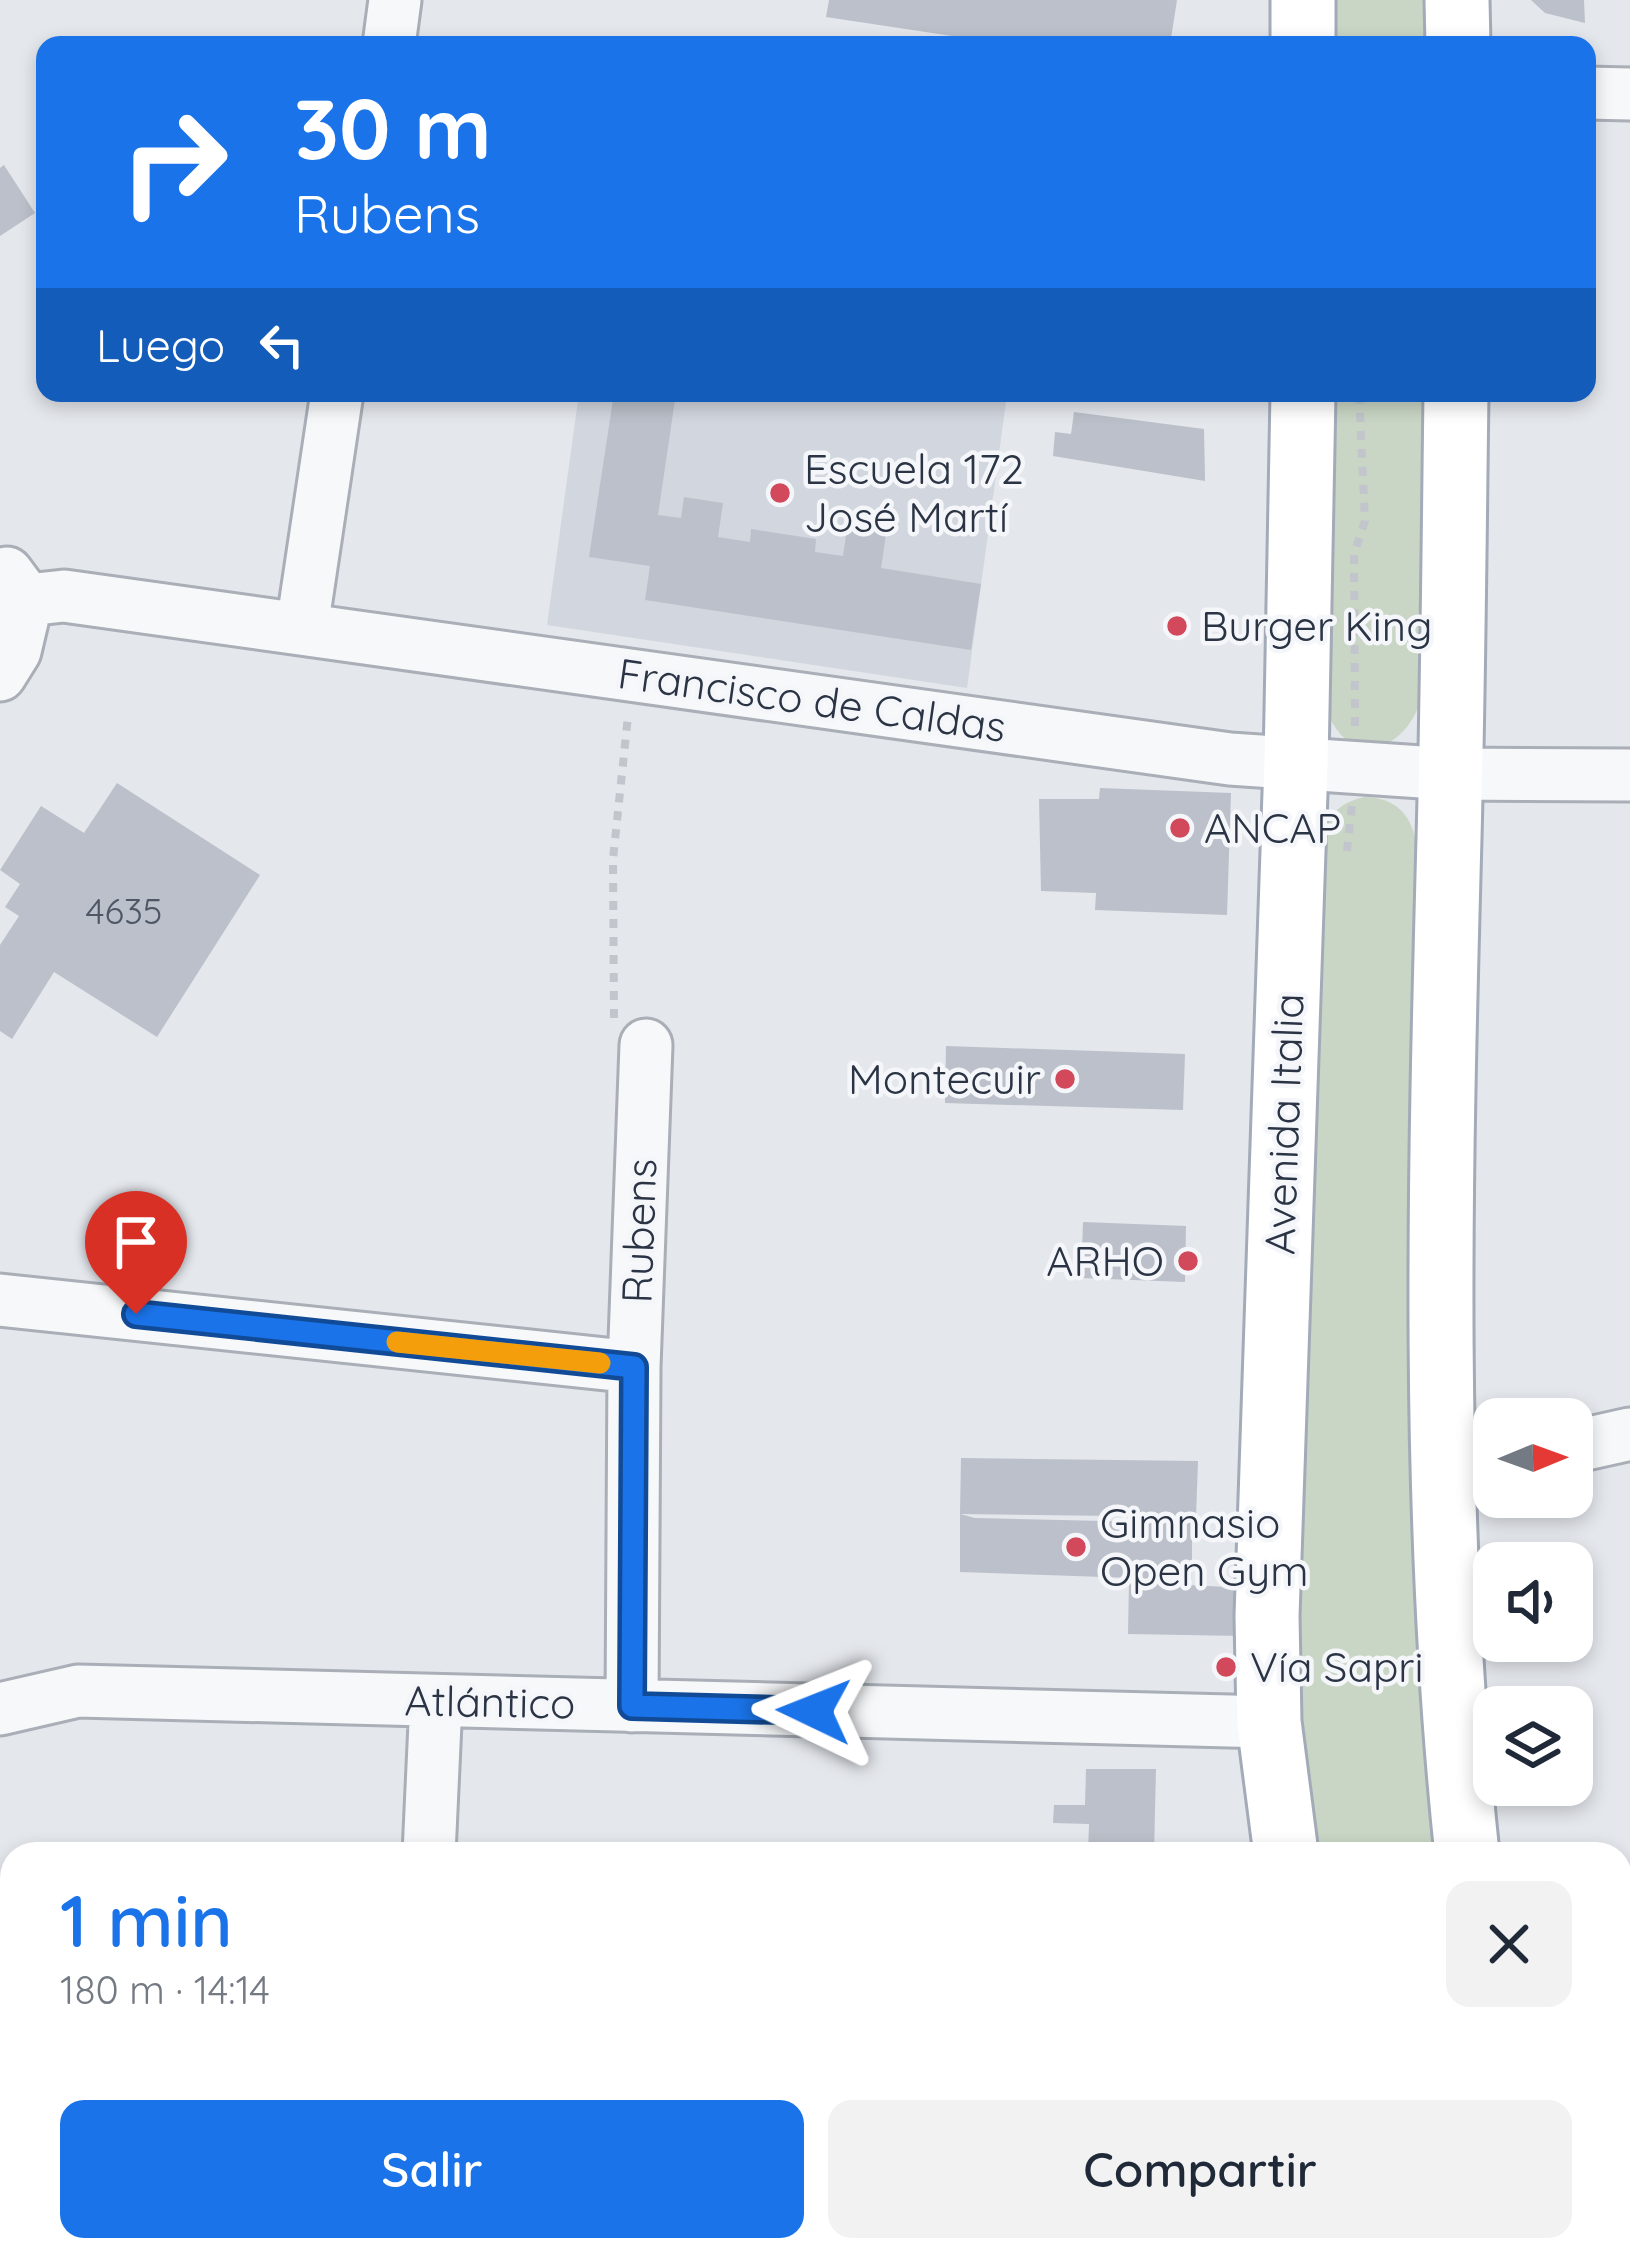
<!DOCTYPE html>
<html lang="es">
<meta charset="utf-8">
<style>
:root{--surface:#fff;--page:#f2f2f3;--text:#1f2937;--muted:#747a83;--accent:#1a73e8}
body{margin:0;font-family:Quicksand,sans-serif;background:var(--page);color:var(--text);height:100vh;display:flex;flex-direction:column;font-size:45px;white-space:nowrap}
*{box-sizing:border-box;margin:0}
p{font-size:39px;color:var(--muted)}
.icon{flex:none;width:66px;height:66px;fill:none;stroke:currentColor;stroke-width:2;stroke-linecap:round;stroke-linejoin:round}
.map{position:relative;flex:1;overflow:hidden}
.panel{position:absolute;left:0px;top:1842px;width:1632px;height:420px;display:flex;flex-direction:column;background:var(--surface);border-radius:36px 36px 0 0;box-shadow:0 6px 18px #0003}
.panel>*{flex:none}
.top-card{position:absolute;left:36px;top:36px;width:1560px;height:366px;border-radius:24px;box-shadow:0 6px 18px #0003;background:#1a73e8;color:#fff;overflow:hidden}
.needle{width:78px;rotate:89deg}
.controls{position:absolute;left:1473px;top:1398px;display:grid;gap:24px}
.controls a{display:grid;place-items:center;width:120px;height:120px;border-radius:24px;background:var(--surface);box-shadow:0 6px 18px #0003;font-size:60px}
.pin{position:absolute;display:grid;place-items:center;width:102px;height:102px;color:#fff;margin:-123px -51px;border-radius:50% 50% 50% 0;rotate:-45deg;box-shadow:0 0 12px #0007}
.pin .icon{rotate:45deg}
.me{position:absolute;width:132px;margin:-66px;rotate:272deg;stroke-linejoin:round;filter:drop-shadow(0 0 9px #0008)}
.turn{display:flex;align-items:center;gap:42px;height:252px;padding:0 60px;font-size:54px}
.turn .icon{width:156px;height:156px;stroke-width:2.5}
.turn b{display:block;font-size:84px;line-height:102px}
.then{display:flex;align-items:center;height:114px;padding:0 60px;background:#0003;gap:24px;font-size:45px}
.round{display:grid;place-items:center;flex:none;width:126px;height:126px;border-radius:24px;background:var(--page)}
.summary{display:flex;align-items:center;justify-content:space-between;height:204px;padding:0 60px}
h1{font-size:72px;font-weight:600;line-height:90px;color:var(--accent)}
.cta{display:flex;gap:24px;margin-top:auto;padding:24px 60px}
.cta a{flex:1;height:138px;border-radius:24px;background:var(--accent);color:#fff;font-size:48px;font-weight:600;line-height:138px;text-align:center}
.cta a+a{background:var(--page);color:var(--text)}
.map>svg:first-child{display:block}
.built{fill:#d2d6de}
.green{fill:#c9d6c5}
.building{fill:#bbc0ca}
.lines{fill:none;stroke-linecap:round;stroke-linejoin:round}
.minor-casing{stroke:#a9aeb7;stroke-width:57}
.major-casing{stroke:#a3abb8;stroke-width:69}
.path{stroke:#c2c5cb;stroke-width:8;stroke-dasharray:9 9;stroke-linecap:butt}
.minor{stroke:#f7f8fa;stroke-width:51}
.major{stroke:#fff;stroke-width:63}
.route-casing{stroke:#114b97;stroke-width:30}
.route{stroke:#1a73e8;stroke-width:21}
.slow{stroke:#f59e0b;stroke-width:21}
.poi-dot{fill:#d1495b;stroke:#f4f6f9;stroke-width:4.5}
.labels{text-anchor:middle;stroke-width:9;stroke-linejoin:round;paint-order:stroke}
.number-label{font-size:36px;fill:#4f5766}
.poi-label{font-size:42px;fill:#2b3445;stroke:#f4f6f9;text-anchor:start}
.street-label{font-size:42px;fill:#2b3445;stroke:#f4f6f9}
</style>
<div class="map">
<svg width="1630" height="2262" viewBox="0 0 1630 2262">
<rect width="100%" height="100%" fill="#e4e7ec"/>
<path class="built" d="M579 393H949L1006 402 967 688 547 625Z"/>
<path class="green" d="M1327 0H1429V45H1327Z
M1328 393H1426L1423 694C1405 758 1343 770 1324 702Z
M1365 797C1395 798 1410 813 1416 841L1412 1240 1438 1854H1313L1297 1722 1294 1631 1319 838C1329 815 1340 802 1365 797Z"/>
<path class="building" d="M829 0H1177L1170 45H1012L826 17Z
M1531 0H1584L1585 23 1545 13Z
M4 165 35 213 0 236V168Z
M614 393H676L658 515 681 518 684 497 723 503 718 537 750 542 751 529 816 539 815 552 843 556 848 522 887 528 881 568 981 584 971 650 645 600 650 566 589 557Z
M1074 412 1204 429 1205 481 1053 456 1055 432 1071 434Z
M117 783 260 875 157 1037 54 972 12 1039 0 1031V945L19 916 5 907 20 884 0 870 41 806 84 833Z
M1100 788 1231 793 1227 915 1095 910 1096 893 1041 891 1039 799H1099Z
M946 1046 1185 1054 1183 1110 945 1103Z
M1083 1222 1186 1226 1185 1282 1081 1278Z
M961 1458 1198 1461 1196 1517 960 1514Z
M960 1514 975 1518 1192 1523V1580L960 1572Z
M1129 1582 1247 1588 1243 1636 1128 1634Z
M1086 1769H1156L1154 1854H1088L1089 1824 1053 1823 1054 1805H1085Z"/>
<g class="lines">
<defs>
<path id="minor" d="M389 45 395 0
M1587 93 1630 94
M0 587 27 600 64 596 1230 759 1451 774 1630 775
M302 627 337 393
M0 675 15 651 27 600 7 573
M0 1300 634 1367
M1572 1447 1630 1434
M632 1706 634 1367 646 1045
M0 1709 78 1691 1269 1722
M429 1854 436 1701
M1620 1964 1630 1962
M410 2262 411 2250
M1206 2262 1209 2250"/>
<path id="major" d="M1303 0V45
M1457 0 1458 45
M1456 393C1454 541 1453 690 1449 838 1440 1176 1431 1517 1467 1854
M1286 1854 1269 1722 1267 1616 1296 763 1303 393
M1343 2250 1345 2262
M1520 2250 1523 2262"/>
</defs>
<use href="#minor" class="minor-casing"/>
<use href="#major" class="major-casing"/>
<path class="path" d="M1355 726 1354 554 1365 521 1359 393
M1347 851 1352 806
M614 1018 613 859 628 716"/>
<use href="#minor" class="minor"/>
<use href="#major" class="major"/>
</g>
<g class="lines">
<defs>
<path id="route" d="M136 1314 634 1367 632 1706 814 1711"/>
</defs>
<use href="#route" class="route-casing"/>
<use href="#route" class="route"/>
<path class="slow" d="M397 1342 600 1363"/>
</g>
<g class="poi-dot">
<circle cx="780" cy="493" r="12"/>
<circle cx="1177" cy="626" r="12"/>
<circle cx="1180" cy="828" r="12"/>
<circle cx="1065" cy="1079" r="12"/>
<circle cx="1188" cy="1261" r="12"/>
<circle cx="1076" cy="1547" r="12"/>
<circle cx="1226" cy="1667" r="12"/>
</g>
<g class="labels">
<g class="number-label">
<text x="124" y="924">4635</text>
</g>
<g class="poi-label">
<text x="804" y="484">Escuela 172<tspan x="804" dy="48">José Martí</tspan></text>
<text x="1201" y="641">Burger King</text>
<text x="1204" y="843">ANCAP</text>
<text x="1041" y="1094" text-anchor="end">Montecuir</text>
<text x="1164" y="1276" text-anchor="end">ARHO</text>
<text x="1100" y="1538">Gimnasio<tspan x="1100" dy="48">Open Gym</tspan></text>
<text x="1250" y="1682">Vía Sapri</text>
</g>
<g class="street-label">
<text transform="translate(812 700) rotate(8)" y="15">Francisco de Caldas</text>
<text transform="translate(1284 1124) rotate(-88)" y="15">Avenida Italia</text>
<text transform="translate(639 1231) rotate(-88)" y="15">Rubens</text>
<text transform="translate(490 1702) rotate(1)" y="15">Atlántico</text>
</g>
</g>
</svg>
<div class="controls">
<a><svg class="needle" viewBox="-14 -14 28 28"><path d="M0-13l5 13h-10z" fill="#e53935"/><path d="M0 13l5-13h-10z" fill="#747a83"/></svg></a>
<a><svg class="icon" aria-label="sound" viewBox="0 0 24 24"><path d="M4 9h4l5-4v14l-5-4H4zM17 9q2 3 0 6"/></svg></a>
<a><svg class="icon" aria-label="layers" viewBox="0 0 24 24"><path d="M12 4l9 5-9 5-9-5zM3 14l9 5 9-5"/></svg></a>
</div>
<div class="pin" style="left:136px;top:1314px;background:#d93025"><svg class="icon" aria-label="arrive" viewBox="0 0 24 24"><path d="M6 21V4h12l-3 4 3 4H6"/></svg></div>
<svg class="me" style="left:814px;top:1711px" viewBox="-20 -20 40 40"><path d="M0-17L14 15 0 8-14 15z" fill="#1a73e8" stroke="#fff" stroke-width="4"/></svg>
<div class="top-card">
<div class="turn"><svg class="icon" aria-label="right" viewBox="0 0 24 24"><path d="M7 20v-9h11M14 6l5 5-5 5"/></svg><div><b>30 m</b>Rubens</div></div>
<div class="then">Luego<svg class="icon" aria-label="left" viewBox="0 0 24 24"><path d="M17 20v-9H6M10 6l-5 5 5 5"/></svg></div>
</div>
<section class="panel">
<div class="summary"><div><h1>1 min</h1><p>180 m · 14:14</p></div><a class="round"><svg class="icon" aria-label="close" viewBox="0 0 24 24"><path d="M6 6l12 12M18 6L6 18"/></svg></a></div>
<div class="cta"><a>Salir</a><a>Compartir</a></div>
</section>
</div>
